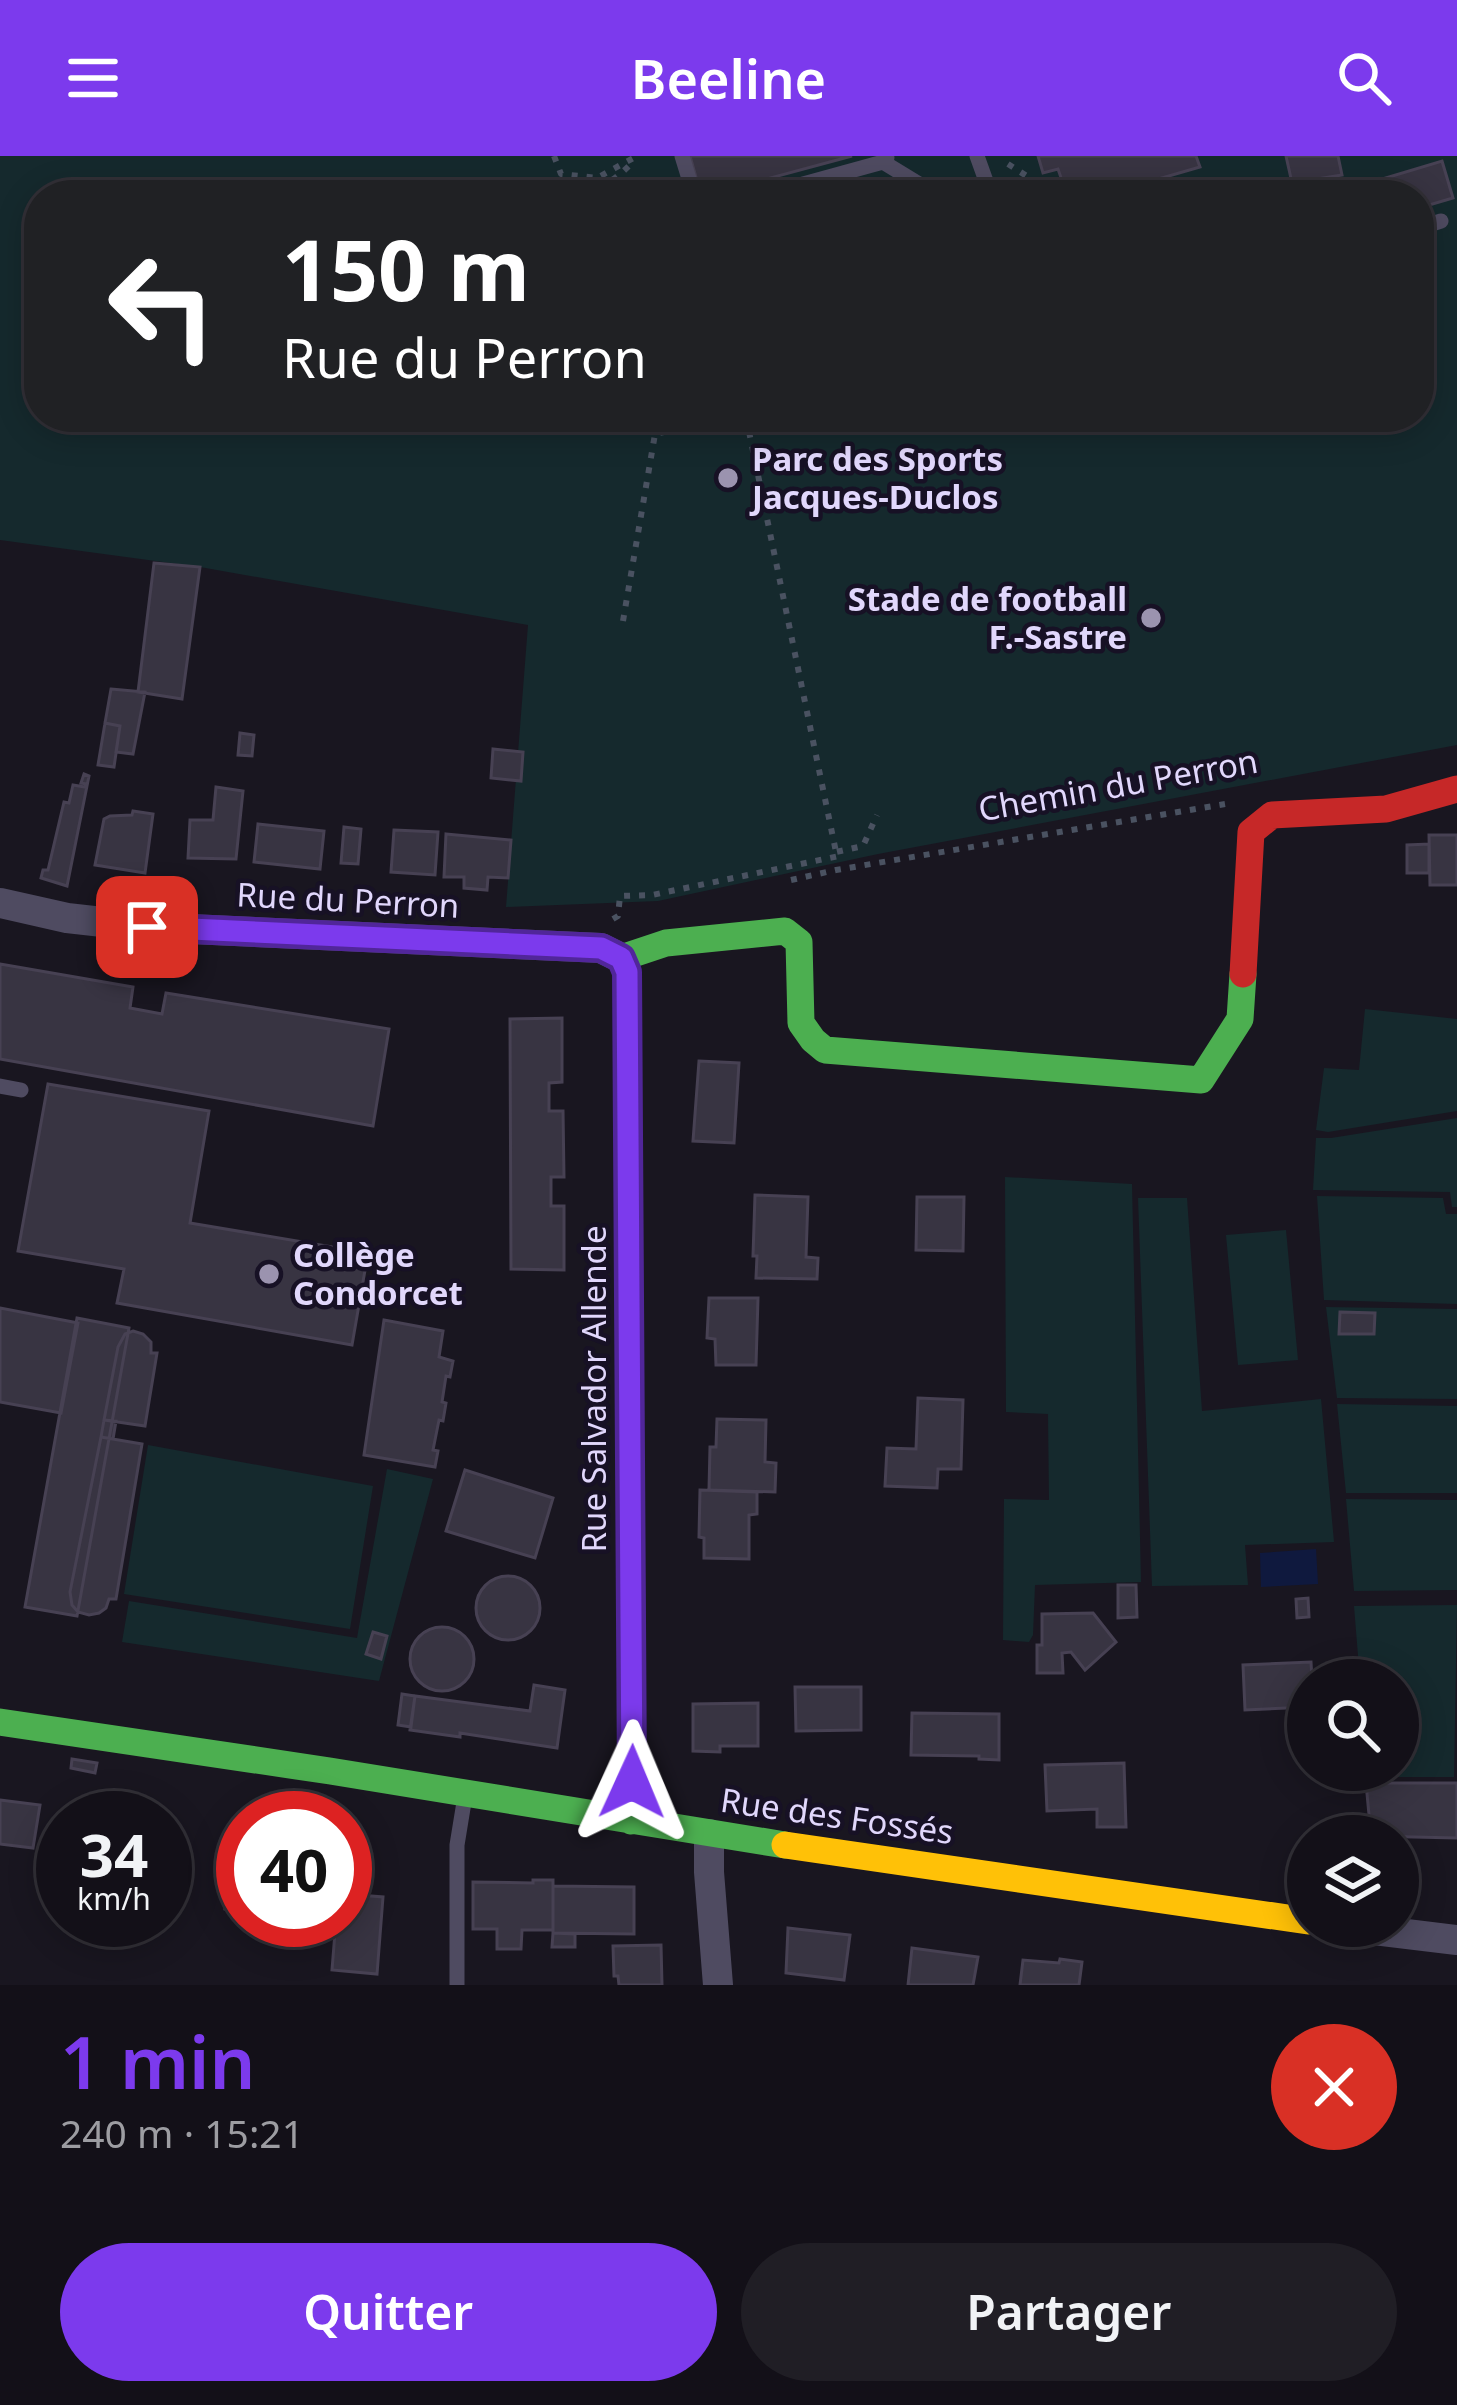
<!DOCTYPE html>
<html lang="fr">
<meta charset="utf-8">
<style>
:root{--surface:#131018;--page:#201e25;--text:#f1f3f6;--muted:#9d9da2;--line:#323037;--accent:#7c3aed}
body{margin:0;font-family:"Noto Sans",sans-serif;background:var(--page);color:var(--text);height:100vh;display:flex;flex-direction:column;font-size:45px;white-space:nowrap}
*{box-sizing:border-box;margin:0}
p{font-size:39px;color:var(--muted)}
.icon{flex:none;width:66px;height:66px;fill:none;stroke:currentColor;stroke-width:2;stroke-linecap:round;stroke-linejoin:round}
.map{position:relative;height:1829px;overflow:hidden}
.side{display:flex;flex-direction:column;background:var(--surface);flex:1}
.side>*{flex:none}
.top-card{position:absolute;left:24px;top:24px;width:1410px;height:252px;border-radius:48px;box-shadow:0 6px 30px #0003,0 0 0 3px var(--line);background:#202124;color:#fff;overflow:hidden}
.buttons{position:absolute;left:1287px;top:1503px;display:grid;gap:24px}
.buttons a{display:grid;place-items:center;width:132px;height:132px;border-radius:50%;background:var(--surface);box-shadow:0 6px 30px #0003,0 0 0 3px var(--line);font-size:60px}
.speed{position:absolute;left:36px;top:1635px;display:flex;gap:24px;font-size:60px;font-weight:700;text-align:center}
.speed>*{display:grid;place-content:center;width:156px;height:156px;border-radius:50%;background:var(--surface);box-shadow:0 6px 30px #0003,0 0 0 3px var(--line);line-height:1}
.speed small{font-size:30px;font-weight:400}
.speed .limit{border:18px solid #d22;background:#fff;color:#111}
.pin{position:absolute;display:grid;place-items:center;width:102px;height:102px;color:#fff;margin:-51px;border-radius:24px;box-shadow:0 6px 18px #0006}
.me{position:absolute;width:132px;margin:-66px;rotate:1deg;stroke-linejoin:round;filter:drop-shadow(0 0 9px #0008)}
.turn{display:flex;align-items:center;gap:42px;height:252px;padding:0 60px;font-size:54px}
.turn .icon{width:156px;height:156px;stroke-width:2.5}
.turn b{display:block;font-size:84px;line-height:102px}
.round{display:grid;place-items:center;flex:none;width:126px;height:126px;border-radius:63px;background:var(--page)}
.headline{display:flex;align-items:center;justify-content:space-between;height:204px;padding:0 60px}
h1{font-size:72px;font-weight:600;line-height:90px;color:var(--accent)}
.primary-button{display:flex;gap:24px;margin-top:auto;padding:24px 60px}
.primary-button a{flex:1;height:138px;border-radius:72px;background:var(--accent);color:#fff;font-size:48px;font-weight:600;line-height:138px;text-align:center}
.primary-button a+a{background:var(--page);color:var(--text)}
header{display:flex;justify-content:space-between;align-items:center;height:156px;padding:0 60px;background:var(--accent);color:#fff;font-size:54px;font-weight:600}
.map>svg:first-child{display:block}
.green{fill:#15292d;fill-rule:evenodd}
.water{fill:#0f193e}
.building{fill:#383442;stroke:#474153;stroke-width:3}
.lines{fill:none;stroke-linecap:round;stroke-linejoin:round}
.path{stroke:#4a5261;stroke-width:6;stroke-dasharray:6 9;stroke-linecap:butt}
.lane{stroke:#4f4b61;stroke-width:15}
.street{stroke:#4f4b61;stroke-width:30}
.fast{stroke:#4caf50;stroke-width:27}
.slow{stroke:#ffc107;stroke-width:27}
.jam{stroke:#c62828;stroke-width:27}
.route-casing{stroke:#51269a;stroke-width:30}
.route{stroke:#7c3aed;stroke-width:21}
.poi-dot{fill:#9b93af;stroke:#171125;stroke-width:4.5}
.labels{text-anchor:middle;stroke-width:9;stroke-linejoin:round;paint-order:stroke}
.poi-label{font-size:33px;font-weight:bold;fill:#e1d7fc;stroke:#171125;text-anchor:start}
.street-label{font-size:33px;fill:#e1d7fc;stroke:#171125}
</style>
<header><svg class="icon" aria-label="menu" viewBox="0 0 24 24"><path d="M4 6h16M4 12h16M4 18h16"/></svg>Beeline<svg class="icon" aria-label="search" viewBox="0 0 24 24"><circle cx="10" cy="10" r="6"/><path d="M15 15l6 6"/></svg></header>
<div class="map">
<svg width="1457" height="1829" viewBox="0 0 1457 1829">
<rect width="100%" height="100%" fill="#191620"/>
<path class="green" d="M0 0H1457V589L878 698 658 745 506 751 528 469 200 411 0 384ZM39 39H1419V261H39Z
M1365 853 1457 863V955L1328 976 1316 974 1324 912 1359 914Z
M1457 962V1051H1452L1450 1036 1313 1034 1316 982H1331Z
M1005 1021 1132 1028 1141 1426 1035 1429 1033 1479 1029 1486 1003 1484 1004 1343 1049 1344 1048 1258 1006 1256Z
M1317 1040 1443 1042 1446 1058H1457V1148L1324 1144Z
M1138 1042H1187L1202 1255 1321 1243 1334 1386 1245 1389 1248 1429 1152 1430Z
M1286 1074 1298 1204 1238 1209 1226 1079Z
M1326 1151 1457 1153V1243L1337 1242Z
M1337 1248 1457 1250V1337H1346Z
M148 1289 373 1330 350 1473 124 1438Z
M387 1313 433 1323 379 1525 122 1486 129 1445 357 1482Z
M1346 1343 1457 1344V1434L1354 1435Z
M1457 1449 1454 1621H1368V1614H1398V1524H1360L1354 1450Z"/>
<path class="water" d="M1316 1393 1318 1428 1261 1431 1260 1397Z"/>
<path class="building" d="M690 0H852L707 39H701Z
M1038 0H1196L1200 11 1103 39H1067L1058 13 1043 17Z
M1286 0H1338L1342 19 1292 27Z
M1442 5 1453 42 1419 52V39H1329Z
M154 407 200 411 182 543 138 536Z
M111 533 145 536 133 598 116 596 120 570 105 567Z
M105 567 120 570 114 611 98 609Z
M240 577 254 579 252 600 238 599Z
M493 593 523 596 521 625 491 622Z
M84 618 89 620 67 730 41 722 43 714H48L64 646 69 647 73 629 85 631 86 628 81 627Z
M216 631 243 635 236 703 188 702 190 664H213Z
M133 655 153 658 145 717 95 709 104 663 110 660 132 659Z
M258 668 324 675 320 713 254 706Z
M344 671 361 673 358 708 341 707Z
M394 674 438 676 435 719 391 716Z
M446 678 511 684 508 722 488 721 487 734 464 732V721H444Z
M1429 679H1457V729H1430Z
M1429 688V717H1407V689Z
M0 808 133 831 130 852 162 858 166 837 389 873 373 970 0 903Z
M562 862V926L549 927V955H563L564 1021H551V1050H564V1114L511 1113 510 863Z
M699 905 739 907 734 987 693 985Z
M48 928 209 955 190 1067 368 1097 352 1189 117 1147 124 1113 18 1095Z
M755 1039 808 1041 806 1101 818 1102 817 1123 756 1122 757 1100H753Z
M917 1041H964L963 1095 916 1094Z
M709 1142H758L756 1209H716L715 1183 707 1182Z
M0 1152 78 1167 61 1257 0 1246Z
M1340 1156 1375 1157 1374 1178H1339Z
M77 1162 129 1172 77 1460 25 1451Z
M384 1164 443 1175 439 1201 453 1205 450 1221 446 1220 442 1246 446 1247 443 1265 439 1264 433 1294 438 1295 435 1311 364 1299Z
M133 1175 143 1178 151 1186V1197H157L145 1270 104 1264 118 1191 125 1178Z
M918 1242 963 1244 961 1313H938L937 1332 885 1330 887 1292 916 1293Z
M717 1263 766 1264 765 1306 776 1307 775 1336 709 1334 710 1291H716Z
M104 1264 116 1265 113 1283 101 1281Z
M101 1281 142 1288 116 1443H109L106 1452 99 1457 89 1459 78 1456 72 1449 70 1436Z
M465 1314 553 1342 535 1402 446 1375Z
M700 1334 757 1336V1358L749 1359V1403L704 1402V1382L699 1381Z
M476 1452a32 32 0 1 1 64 0a32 32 0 1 1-64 0Z
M1118 1429H1136L1137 1461 1118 1462Z
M1308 1442 1309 1461 1297 1462 1296 1443Z
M1093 1457 1116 1486 1085 1514 1071 1496 1062 1497 1063 1517H1037V1489H1042V1458Z
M410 1503a32 32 0 1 1 64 0a32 32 0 1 1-64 0Z
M373 1476 387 1480 381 1503 366 1498Z
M1311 1506 1312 1524H1308V1551L1245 1554 1243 1509Z
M534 1529 565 1534 557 1592 460 1577V1581L410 1574 415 1540 530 1555Z
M795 1531H861V1574L796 1575Z
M402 1538 415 1540 411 1571 398 1569Z
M758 1547V1590H720V1596L693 1595V1548Z
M912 1557 999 1558V1604L979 1603V1600L911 1599Z
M72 1603 97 1607 95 1617 71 1612Z
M1124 1607 1126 1671H1097V1653L1047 1655 1045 1609Z
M1366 1627H1457V1682L1371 1680Z
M0 1644 40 1649 33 1692 0 1688Z
M165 1693 191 1696 186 1744 169 1742 166 1768 140 1764H165Z
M230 1710 243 1711V1756L225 1753Z
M533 1724H553V1774H522L521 1793H497V1773H473V1726L533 1727Z
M553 1730 634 1731V1778L553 1777Z
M345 1738 383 1741 377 1818 332 1814 336 1764H345Z
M788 1772 850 1779 844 1824 786 1817Z
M553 1777 575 1778V1791H552Z
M661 1789 662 1829H619L618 1820H614L613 1790Z
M912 1792 978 1801 973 1829H908Z
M1060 1803 1082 1806 1079 1829H1020L1023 1804 1059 1807Z"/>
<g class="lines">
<path class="path" d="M554 0 561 18 597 22 637 0
M1008 8 1056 39
M554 27C594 32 602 37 632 7
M746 261 836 696
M623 465 655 278 706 267 710 261
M791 724 836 714 1225 648
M613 763 618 760 620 740 652 739 839 700 836 696 863 690 877 659"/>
<path class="lane" d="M682 0 694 39
M977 0 991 39
M887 2 883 6 937 39
M763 39 883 6
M1419 72 1441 65
M0 930 21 934
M457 1829V1689L465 1640"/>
<path class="street" d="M0 747 67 762 147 771 601 792 621 802
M709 1678V1716L718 1829
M1341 1770 1457 1784"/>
<path class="fast" d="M0 1566 330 1615 785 1689
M631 1665 633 1641 627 816 621 802 666 787 785 775 799 786 801 867 813 884 825 894 1201 924 1240 863 1243 818"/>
<path class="slow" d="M785 1689 1308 1765"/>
<path class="jam" d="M1243 818 1251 676 1272 659 1386 653 1457 633"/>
</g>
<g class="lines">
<defs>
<path id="route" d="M147 771 601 792 621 802 627 816 632 1626"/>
</defs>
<use href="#route" class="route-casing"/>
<use href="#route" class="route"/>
</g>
<g class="poi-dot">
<circle cx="728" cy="322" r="12"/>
<circle cx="1151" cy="462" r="12"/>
<circle cx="269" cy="1118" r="12"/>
</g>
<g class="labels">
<g class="poi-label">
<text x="752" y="315">Parc des Sports<tspan x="752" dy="38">Jacques-Duclos</tspan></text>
<text x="1127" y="455" text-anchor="end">Stade de football<tspan x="1127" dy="38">F.-Sastre</tspan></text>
<text x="293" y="1111">Collège<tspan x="293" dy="38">Condorcet</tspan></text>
</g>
<g class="street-label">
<text transform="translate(1118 629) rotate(-10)" y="12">Chemin du Perron</text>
<text transform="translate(348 744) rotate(3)" y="12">Rue du Perron</text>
<text transform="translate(594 1233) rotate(-90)" y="12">Rue Salvador Allende</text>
<text transform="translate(837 1660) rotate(8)" y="12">Rue des Fossés</text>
</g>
</g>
</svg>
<div class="buttons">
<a><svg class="icon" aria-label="search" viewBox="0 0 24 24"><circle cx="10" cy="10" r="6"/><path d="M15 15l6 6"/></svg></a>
<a><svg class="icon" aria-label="layers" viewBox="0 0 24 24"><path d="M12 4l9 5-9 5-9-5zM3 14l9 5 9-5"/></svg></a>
</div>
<div class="speed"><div>34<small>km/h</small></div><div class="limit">40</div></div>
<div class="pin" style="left:147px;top:771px;background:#d93025"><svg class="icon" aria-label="arrive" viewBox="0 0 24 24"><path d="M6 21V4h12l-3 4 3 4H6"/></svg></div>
<svg class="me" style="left:632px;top:1626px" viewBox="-20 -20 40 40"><path d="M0-17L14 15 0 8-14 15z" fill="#7c3aed" stroke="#fff" stroke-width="4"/></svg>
<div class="top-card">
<div class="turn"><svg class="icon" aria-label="left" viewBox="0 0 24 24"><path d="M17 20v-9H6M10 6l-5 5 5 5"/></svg><div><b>150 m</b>Rue du Perron</div></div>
</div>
</div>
<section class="side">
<div class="headline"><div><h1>1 min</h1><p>240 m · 15:21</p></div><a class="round" style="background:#d93025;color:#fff"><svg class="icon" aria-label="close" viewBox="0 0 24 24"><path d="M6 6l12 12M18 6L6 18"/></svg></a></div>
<div class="primary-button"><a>Quitter</a><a>Partager</a></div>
</section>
